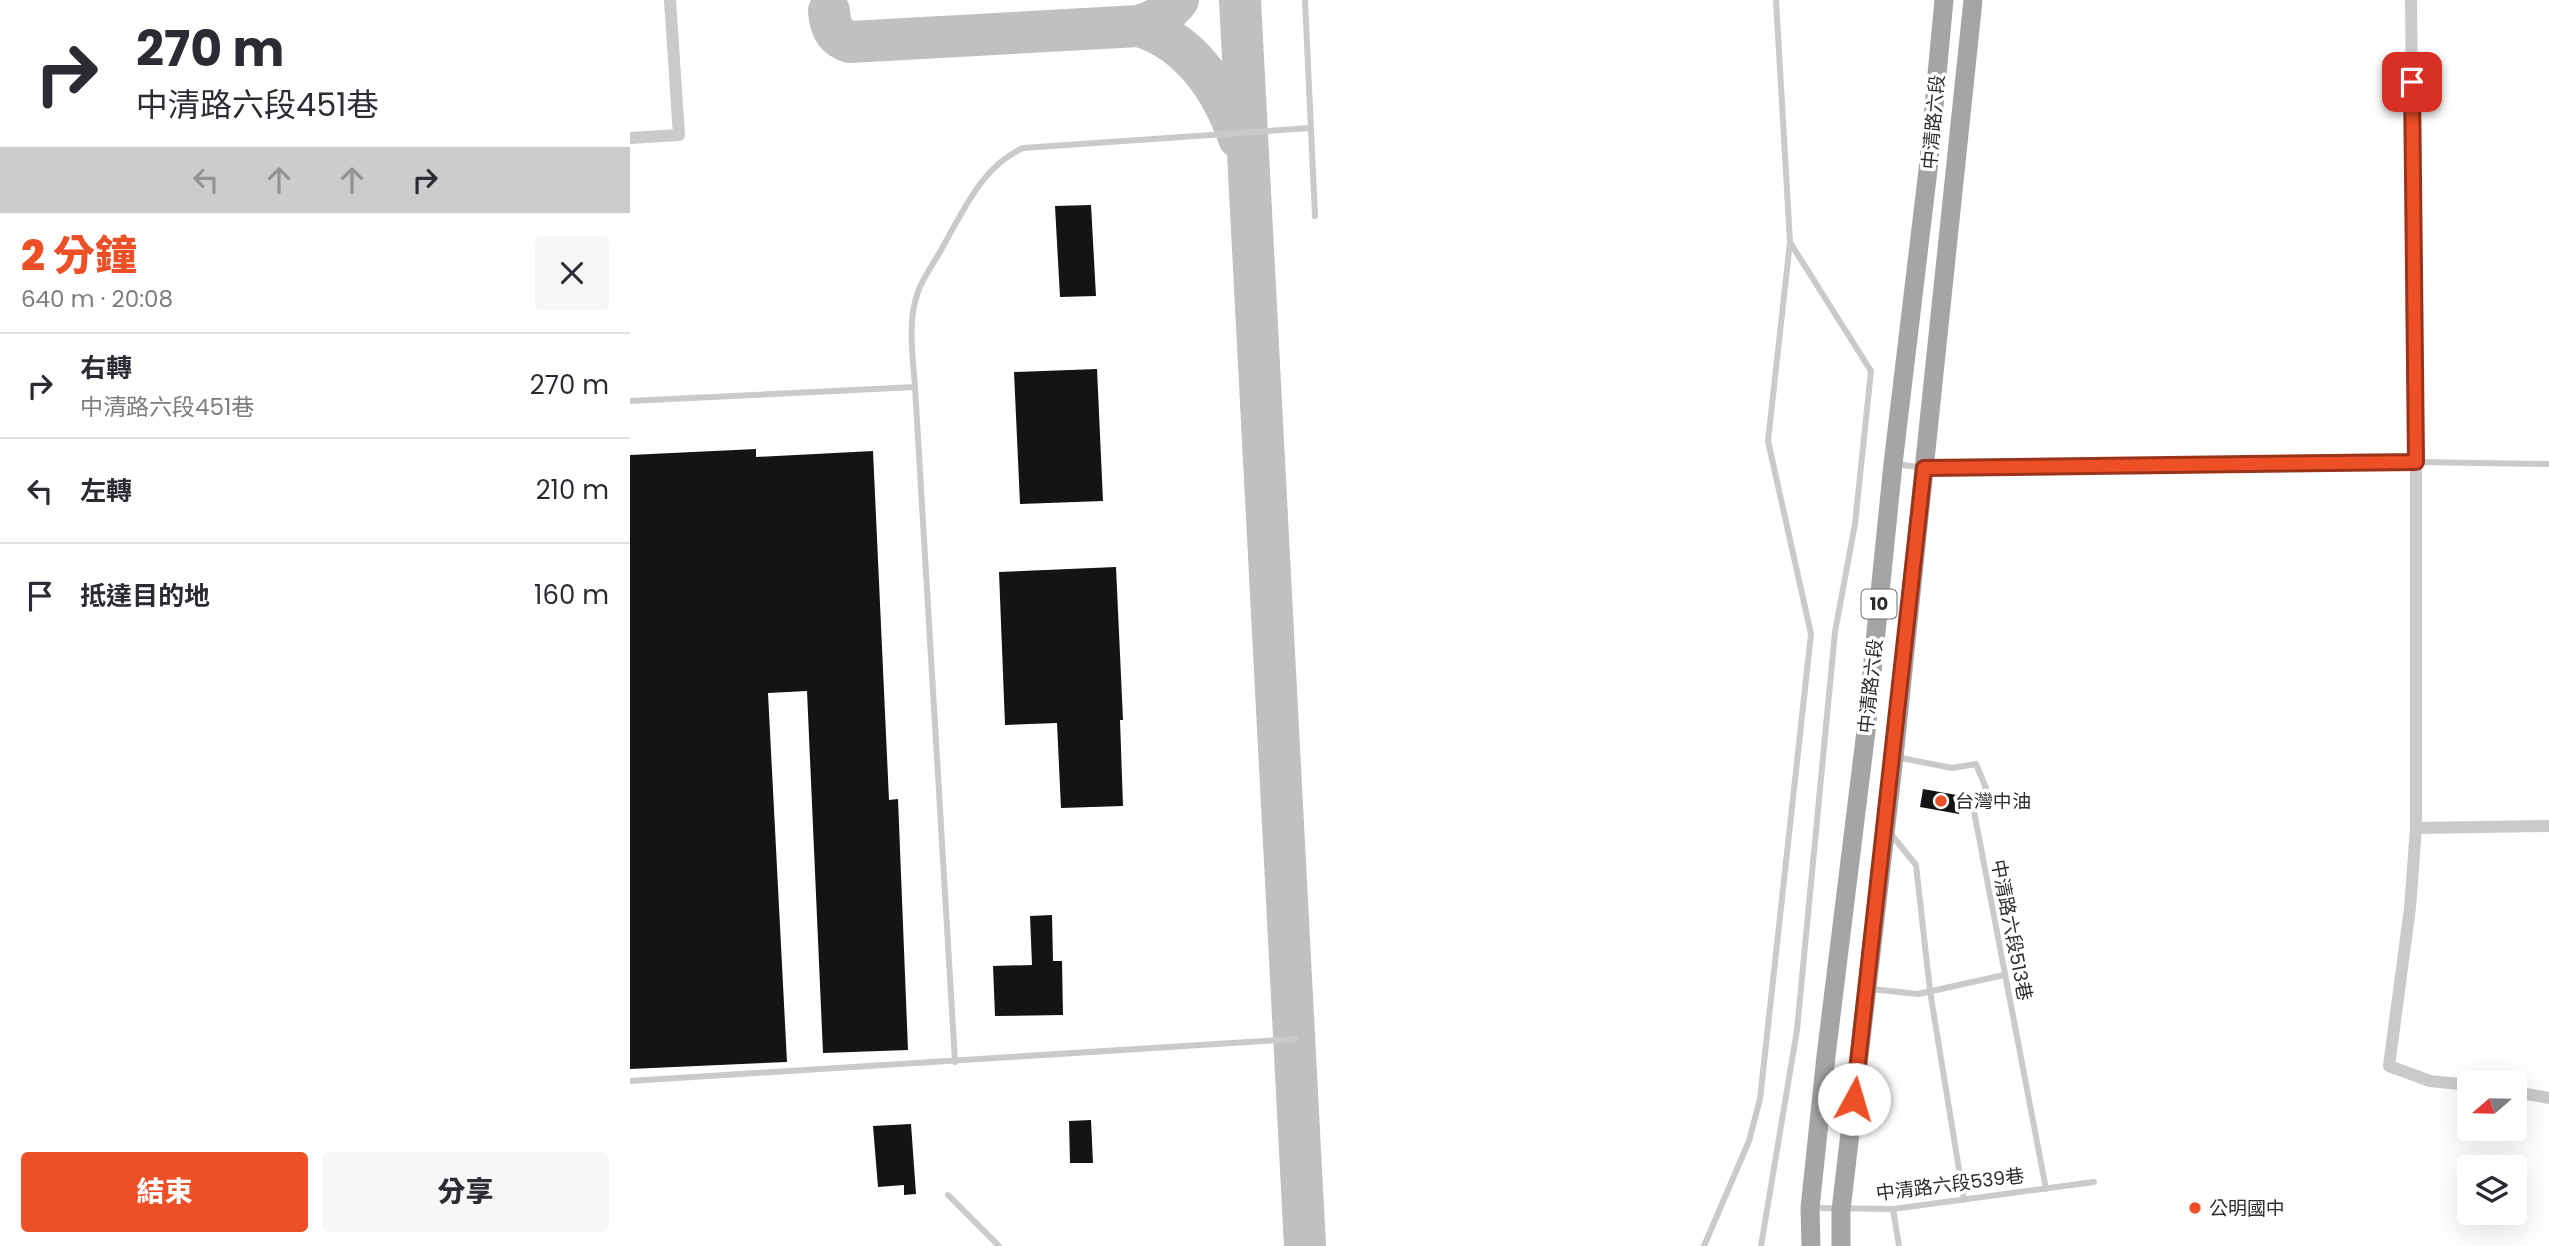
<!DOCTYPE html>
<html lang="zh-TW">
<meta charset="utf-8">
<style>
:root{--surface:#fff;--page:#f7f7f7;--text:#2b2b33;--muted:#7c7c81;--line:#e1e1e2;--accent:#ed4f26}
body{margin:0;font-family:Poppins,"Noto Sans TC",sans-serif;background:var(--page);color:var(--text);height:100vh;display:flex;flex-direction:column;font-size:26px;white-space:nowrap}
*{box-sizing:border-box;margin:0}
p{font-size:23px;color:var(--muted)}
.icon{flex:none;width:38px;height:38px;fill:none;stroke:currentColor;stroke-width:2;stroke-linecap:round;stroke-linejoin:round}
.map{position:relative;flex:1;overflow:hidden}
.panel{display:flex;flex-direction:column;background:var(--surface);width:630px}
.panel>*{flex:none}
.banner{background:#fff;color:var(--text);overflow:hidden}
.needle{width:46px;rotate:250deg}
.tools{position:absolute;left:1827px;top:1071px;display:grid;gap:14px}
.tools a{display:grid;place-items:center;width:70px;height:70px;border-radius:7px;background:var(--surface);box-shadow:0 7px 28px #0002;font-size:35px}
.pin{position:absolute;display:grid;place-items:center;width:60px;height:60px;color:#fff;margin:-30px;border-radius:14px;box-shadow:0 4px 10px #0006}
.me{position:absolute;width:77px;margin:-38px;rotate:6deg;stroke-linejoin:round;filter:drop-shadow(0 0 5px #0008)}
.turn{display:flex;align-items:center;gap:24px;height:147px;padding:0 21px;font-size:32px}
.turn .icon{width:91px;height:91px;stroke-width:2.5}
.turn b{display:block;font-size:49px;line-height:60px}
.lanes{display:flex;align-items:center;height:66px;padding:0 21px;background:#0003;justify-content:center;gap:35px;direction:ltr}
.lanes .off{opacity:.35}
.round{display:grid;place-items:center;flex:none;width:74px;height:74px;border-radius:7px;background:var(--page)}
.head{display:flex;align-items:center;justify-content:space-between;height:119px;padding:0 21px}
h1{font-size:42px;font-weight:800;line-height:52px;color:var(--accent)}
.primary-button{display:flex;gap:14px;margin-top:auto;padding:14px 21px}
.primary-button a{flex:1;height:80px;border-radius:7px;background:var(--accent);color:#fff;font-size:28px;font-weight:800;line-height:80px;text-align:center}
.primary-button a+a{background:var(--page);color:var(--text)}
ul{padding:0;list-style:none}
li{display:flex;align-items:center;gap:21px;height:105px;padding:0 21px;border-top:2px solid var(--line)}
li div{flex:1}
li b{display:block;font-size:26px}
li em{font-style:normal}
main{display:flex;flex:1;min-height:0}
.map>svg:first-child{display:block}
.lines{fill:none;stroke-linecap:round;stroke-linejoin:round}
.taxiway{stroke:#c0c0c0;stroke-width:42}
.building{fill:#141414}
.service{stroke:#cacaca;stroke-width:6}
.minor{stroke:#cacaca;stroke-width:12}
.primary{stroke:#a5a5a5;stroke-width:19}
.route-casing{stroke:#9a3319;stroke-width:18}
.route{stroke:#ed4f26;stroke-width:12}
.poi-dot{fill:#ed4f26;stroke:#fff;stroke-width:2.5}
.labels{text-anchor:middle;stroke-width:7;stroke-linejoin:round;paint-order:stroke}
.shield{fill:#fff;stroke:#6c6c6c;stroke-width:2}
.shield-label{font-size:18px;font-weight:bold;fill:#2d2d2d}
.street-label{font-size:19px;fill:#2d2d2d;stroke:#fff}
.poi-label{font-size:19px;fill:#2d2d2d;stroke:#fff;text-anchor:start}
</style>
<main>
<section class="panel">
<div class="banner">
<div class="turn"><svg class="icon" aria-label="right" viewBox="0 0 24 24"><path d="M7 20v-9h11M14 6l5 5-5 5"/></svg><div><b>270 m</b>中清路六段451巷</div></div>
<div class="lanes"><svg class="icon off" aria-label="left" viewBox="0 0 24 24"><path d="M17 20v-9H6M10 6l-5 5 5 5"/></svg><svg class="icon off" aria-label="ahead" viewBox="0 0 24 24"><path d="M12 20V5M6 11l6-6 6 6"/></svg><svg class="icon off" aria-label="ahead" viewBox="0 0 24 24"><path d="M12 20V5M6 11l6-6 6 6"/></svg><svg class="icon" aria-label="right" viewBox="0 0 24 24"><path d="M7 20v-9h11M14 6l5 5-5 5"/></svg></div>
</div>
<div class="head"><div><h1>2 分鐘</h1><p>640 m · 20:08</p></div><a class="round"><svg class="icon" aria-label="close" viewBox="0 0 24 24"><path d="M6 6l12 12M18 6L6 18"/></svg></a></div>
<ul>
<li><svg class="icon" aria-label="right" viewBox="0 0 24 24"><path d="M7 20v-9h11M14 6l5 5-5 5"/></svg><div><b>右轉</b><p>中清路六段451巷</p></div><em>270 m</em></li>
<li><svg class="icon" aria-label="left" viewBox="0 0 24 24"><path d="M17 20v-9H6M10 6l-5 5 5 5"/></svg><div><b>左轉</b></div><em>210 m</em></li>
<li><svg class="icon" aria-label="arrive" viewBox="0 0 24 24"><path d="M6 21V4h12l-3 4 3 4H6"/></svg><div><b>抵達目的地</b></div><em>160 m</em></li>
</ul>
<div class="primary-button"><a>結束</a><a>分享</a></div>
</section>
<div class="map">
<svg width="1919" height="1246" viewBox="0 0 1919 1246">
<rect width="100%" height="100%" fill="#fff"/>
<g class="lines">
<path class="taxiway" d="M610 0 675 1246
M199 11C200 26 204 37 220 42L509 26C526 21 536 14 548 0
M509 26C560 41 592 89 609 138"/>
</g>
<path class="building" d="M461 205 466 296 430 297 425 206Z
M467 369 473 501 390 504 384 372Z
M126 449V457L243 451 259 800 268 799 278 1050 193 1053 177 691 138 693 157 1062 0 1069V455Z
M486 567 493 720H490L493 806 431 808 427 723 375 725 369 572Z
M1293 789 1332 796 1329 814 1290 807Z
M422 915 423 961H432L433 1015 365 1016 363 966 402 965 400 916Z
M461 1120 463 1163H440L439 1121Z
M281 1124 286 1194 274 1195V1185L248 1187 243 1126Z"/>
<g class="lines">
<path class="service" d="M675 0 685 216
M285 387 325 1062
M0 401 285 387C283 357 277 321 288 292 293 277 304 263 311 250 333 212 351 167 393 148L680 128
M1267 464 1294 468 1786 462 1919 464
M1266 757 1322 768 1346 764 1356 788 1343 806 1416 1189
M1260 833 1286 865 1300 991 1334 1200
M1241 989 1288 994 1374 975
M0 1081 665 1039
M318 1195 369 1246
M1182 1208 1263 1209 1464 1182
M1263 1209 1269 1246
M1074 1246 1119 1141 1130 1099 1181 634 1138 441 1160 242 1146 0
M1131 1246 1167 1030 1205 632 1225 524 1241 371 1161 244"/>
<path class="minor" d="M1781 0 1786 462V828L1780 908 1759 1066 1800 1081 1839 1085
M0 138 49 135 40 0
M1786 828 1919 826
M1885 1092 1919 1098"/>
<path class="primary" d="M1181 1246 1180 1208 1196 1056 1236 731 1263 464 1298 170 1314 0
M1211 1246V1210L1264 757 1343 0"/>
</g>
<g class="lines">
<defs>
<path id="route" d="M1224 1099 1294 468 1786 462 1782 82"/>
</defs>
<use href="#route" class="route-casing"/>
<use href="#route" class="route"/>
</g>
<g class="poi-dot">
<circle cx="1311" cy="801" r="7"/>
<circle cx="1565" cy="1208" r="7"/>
</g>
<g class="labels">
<rect class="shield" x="1231.5" y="589.5" width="35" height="29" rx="5"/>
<g class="shield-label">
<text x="1249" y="610">10</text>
</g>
<g class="street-label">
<text transform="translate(1303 122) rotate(-85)" y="7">中清路六段</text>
<text transform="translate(1240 686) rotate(-84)" y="7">中清路六段</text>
<text transform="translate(1382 930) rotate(79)" y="7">中清路六段513巷</text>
<text transform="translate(1320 1184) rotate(-7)" y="7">中清路六段539巷</text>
</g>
<g class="poi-label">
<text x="1325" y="808">台灣中油</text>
<text x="1579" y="1215">公明國中</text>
</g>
</g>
</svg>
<div class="tools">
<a><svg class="needle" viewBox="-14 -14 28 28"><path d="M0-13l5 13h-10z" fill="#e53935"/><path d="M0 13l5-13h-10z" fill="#7c7c81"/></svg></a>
<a><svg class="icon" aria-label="layers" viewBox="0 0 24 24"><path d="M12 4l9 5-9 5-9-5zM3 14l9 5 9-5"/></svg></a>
</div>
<div class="pin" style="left:1782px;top:82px;background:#d93025"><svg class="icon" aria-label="arrive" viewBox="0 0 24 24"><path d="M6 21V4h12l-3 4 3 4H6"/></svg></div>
<svg class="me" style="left:1224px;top:1099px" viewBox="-20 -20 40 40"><circle r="19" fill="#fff"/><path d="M0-13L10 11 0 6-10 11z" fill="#ed4f26"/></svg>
</div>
</main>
